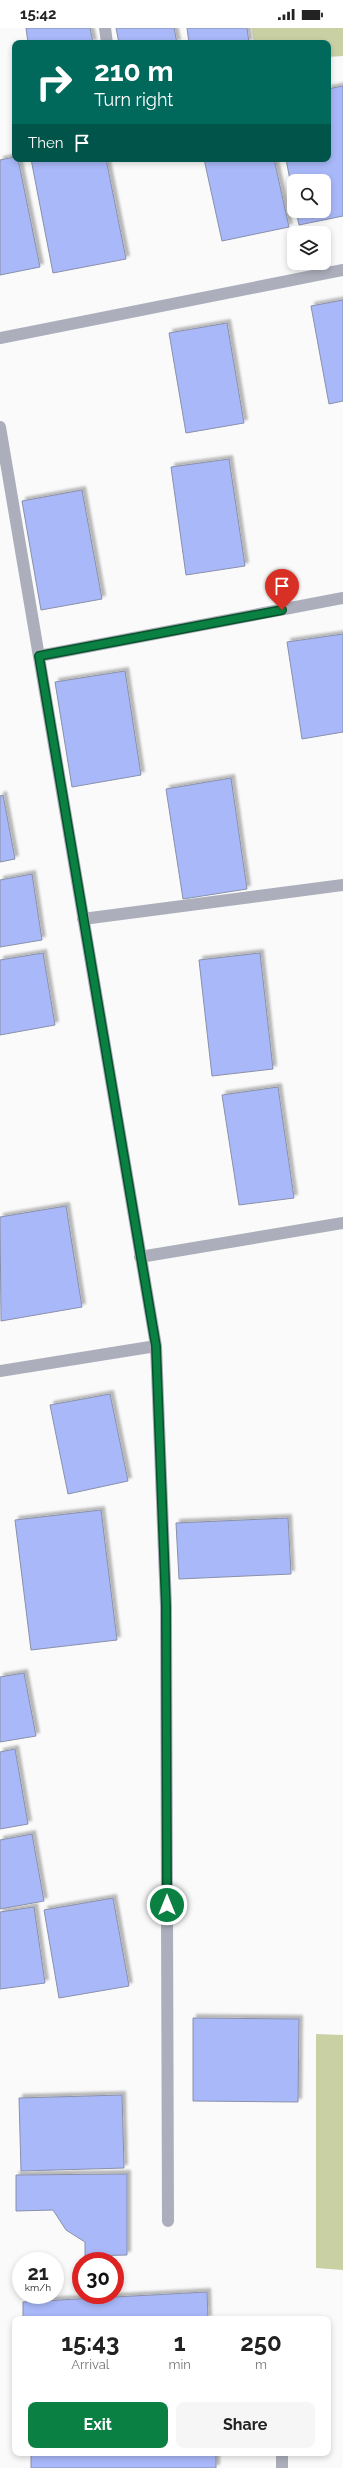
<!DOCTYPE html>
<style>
:root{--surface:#fff;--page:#f6f6f6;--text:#222;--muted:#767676;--accent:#0b8043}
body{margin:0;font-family:Raleway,sans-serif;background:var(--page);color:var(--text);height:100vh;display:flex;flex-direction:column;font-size:15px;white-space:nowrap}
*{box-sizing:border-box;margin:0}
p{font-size:13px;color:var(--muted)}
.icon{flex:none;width:22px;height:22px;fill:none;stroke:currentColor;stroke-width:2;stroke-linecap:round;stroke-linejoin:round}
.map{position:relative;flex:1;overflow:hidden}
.sheet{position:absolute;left:12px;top:2288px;width:319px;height:140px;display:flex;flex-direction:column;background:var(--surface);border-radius:8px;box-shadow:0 2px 6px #0003}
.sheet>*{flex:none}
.guide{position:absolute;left:12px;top:12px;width:319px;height:122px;border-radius:8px;box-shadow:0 2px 6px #0003;background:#00695c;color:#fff;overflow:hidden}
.controls{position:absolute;left:287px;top:146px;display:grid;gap:8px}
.controls a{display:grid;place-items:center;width:44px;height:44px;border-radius:8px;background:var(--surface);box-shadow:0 2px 6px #0003;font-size:20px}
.speed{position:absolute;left:12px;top:2224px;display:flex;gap:8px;font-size:20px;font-weight:700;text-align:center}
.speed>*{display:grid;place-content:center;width:52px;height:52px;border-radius:50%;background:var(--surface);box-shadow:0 2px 6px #0003;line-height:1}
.speed small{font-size:10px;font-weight:400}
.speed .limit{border:6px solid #d22;background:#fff;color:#111}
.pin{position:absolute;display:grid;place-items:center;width:34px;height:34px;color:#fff;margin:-41px -17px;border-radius:50% 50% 50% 0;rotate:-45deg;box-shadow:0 0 4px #0007}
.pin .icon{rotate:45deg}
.me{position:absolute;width:44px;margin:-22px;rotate:0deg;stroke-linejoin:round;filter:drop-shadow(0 0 3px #0008)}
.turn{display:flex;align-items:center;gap:14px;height:84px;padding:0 16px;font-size:18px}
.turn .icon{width:52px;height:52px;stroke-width:2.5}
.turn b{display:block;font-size:28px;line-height:34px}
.then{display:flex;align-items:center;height:38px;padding:0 16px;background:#0003;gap:8px;font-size:15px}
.eta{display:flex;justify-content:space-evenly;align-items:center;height:68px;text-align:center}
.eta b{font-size:24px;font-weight:700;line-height:28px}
.primary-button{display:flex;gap:8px;margin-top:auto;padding:8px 16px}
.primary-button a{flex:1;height:46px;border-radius:8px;background:var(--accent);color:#fff;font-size:16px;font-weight:700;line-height:46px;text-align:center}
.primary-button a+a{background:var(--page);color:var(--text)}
.status{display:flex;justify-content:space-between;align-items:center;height:28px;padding:0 20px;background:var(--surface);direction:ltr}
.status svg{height:11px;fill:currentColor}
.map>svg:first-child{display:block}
.green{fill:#c9d1a4}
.building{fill:#a9b8f9;stroke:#8990aa;filter:url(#shadow)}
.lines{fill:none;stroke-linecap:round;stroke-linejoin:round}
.street{stroke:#acafbb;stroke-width:12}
.route-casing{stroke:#07532c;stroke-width:10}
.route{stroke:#0b8043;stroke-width:7}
</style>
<div class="status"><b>15:42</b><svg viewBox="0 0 49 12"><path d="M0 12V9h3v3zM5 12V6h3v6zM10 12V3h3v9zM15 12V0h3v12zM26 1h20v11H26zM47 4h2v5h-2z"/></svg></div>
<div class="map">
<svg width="343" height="2440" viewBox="0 0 343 2440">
<defs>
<filter id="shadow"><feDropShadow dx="3.5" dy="-3.5" stdDeviation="1" flood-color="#0004"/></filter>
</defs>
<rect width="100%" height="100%" fill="#fafafa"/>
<path class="green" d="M252 0H343V28L328 29V15H254Z
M316 2006 343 2007V2242L316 2240Z"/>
<path class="building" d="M26 0H90L93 15H28Z
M116 0H174L177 15H119Z
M187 0H247L249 15H189Z
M343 58V188L299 197 296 183H324V153H294V173L286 131H328V61Z
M15 129 18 131 40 239 0 247V132Z
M31 131H106L126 231 53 245Z
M204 131H274L289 199 222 213Z
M343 272V373L329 376 311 278Z
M227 295 244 395 186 405 169 305Z
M229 431 245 538 186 547 171 439Z
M82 462 102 571 41 582 22 473Z
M343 606V704L302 711 287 614Z
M125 643 141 747 72 759 55 654Z
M231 750 247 861 183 871 166 761Z
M3 767 15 831 0 834V768Z
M32 846 42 912 0 919V852Z
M43 925 55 997 0 1007V932Z
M260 925 273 1041 212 1048 199 932Z
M278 1059 294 1170 239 1177 222 1067Z
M66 1178 82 1279 1 1293 0 1189Z
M110 1366 128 1453 68 1466 50 1377Z
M101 1482 117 1612 31 1622 15 1492Z
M288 1490 291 1546 179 1551 176 1495Z
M24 1645 36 1708 0 1714V1649Z
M15 1721 28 1796 0 1801V1724Z
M32 1806 44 1873 0 1881V1812Z
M113 1870 129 1958 59 1970 44 1882Z
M34 1879 45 1955 0 1961V1884Z
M193 1990 299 1991 298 2074 193 2073Z
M122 2067 124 2140 21 2143 19 2070Z
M127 2146V2227L85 2228V2214L66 2202 53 2182 16 2183V2147Z
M207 2264 208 2291H23V2274Z
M31 2425H216V2440H31Z"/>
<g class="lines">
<path class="street" d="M105 0 107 15
M0 310 343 242
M0 399 156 1318 166 1578 168 2193
M39 628 343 570
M83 891 343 857
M140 1229 343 1195
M0 1343 156 1318
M282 2425V2440"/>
</g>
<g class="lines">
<defs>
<path id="route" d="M167 1877 166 1578 156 1318 39 628 282 582"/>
</defs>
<use href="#route" class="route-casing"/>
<use href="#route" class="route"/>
</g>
</svg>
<div class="controls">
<a><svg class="icon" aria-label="search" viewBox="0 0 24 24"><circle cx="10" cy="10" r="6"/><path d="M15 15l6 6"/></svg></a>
<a><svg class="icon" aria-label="layers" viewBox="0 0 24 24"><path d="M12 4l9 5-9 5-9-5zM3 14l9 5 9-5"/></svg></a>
</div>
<div class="speed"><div>21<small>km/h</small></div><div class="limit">30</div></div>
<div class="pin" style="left:282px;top:582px;background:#d93025"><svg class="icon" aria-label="arrive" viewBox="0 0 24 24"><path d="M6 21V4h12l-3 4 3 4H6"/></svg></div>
<svg class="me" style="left:167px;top:1877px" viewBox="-20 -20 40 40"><circle r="17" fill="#0b8043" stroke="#fff" stroke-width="3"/><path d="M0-11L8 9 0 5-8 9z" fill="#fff"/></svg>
<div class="guide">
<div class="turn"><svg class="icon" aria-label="right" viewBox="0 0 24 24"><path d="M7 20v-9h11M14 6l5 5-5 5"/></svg><div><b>210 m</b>Turn right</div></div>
<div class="then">Then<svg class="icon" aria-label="arrive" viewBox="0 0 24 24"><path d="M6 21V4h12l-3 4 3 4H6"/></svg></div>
</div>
<section class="sheet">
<div class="eta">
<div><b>15:43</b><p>Arrival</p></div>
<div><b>1</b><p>min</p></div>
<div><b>250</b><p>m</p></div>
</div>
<div class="primary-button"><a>Exit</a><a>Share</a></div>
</section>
</div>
